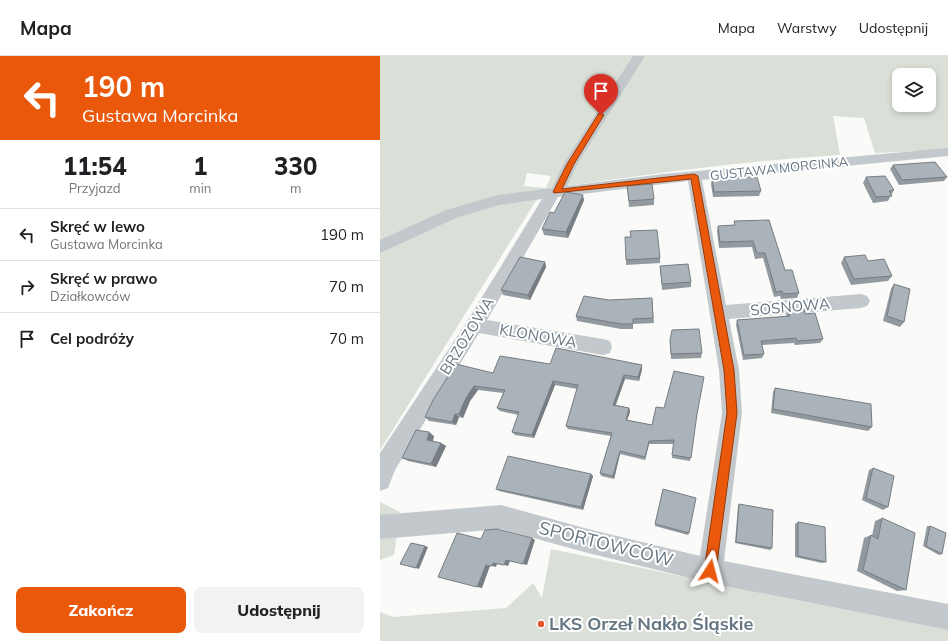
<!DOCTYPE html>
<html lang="pl">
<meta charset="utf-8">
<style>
:root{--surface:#fff;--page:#f2f2f2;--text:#202124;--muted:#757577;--line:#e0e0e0;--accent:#ea580c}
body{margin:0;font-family:Mulish,sans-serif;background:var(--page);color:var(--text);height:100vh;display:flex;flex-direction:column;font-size:15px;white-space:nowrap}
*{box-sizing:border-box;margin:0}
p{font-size:13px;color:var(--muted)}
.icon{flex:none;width:22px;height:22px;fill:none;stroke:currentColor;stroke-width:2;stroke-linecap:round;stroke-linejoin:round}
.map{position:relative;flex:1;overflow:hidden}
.drawer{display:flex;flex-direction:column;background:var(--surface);width:380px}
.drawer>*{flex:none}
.banner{background:#ea580c;color:#fff;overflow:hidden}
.controls{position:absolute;left:512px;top:12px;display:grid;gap:8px}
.controls a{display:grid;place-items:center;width:44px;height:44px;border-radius:8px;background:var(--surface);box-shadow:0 2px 6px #0003;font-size:20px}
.pin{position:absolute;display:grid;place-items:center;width:34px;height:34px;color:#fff;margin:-41px -17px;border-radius:50% 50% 50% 0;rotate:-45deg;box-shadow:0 0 4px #0007}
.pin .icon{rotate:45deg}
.me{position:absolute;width:44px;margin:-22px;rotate:9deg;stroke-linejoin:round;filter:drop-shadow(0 0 3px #0008)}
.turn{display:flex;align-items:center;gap:14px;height:84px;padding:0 16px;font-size:18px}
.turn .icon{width:52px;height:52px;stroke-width:2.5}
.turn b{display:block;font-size:28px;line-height:34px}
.eta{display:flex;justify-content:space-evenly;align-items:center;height:68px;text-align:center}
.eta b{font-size:24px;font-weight:800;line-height:28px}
.primary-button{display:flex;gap:8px;margin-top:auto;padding:8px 16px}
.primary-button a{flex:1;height:46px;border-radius:8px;background:var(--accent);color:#fff;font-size:16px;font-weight:800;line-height:46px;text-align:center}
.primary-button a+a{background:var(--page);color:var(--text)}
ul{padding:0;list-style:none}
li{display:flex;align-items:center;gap:12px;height:52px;padding:0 16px;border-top:1px solid var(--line)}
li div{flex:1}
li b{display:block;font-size:15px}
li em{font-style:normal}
header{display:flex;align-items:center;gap:24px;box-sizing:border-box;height:56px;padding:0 20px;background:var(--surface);border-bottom:1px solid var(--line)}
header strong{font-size:19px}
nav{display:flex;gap:22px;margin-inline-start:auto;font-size:14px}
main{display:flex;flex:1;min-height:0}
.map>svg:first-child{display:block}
.green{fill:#dadfd7;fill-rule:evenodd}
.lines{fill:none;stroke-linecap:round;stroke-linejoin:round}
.minor{fill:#c3c8cc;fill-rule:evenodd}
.wall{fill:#929a9f}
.shaded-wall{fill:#777d82}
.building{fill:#aab3b9;stroke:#777d82}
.route{fill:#ea580c;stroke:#983908}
.poi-dot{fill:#e4572e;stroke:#fff;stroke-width:1.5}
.labels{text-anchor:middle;stroke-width:4;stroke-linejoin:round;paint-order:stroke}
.far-street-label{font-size:13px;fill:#657683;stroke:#fff}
.street-label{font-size:15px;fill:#657683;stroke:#fff}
.near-street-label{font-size:18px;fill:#657683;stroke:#fff}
.near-poi-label{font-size:18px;font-weight:bold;fill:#657683;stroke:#fff;text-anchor:start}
</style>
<header>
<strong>Mapa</strong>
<nav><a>Mapa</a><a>Warstwy</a><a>Udostępnij</a></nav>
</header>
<main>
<section class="drawer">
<div class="banner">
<div class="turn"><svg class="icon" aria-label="left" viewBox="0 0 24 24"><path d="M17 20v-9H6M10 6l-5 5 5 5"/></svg><div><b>190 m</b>Gustawa Morcinka</div></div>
</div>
<div class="eta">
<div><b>11:54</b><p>Przyjazd</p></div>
<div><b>1</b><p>min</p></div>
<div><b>330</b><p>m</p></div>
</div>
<ul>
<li><svg class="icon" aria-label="left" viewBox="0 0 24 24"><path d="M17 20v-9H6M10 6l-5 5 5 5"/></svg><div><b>Skręć w lewo</b><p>Gustawa Morcinka</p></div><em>190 m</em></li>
<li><svg class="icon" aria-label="right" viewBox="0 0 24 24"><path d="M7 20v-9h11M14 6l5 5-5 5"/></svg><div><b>Skręć w prawo</b><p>Działkowców</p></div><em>70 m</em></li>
<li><svg class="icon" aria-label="arrive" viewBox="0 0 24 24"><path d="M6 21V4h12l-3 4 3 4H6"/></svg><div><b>Cel podróży</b></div><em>70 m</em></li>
</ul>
<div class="primary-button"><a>Zakończ</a><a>Udostępnij</a></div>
</section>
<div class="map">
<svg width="568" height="585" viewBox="0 0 568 585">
<rect width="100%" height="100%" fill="#fafaf8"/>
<path class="green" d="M0 0H568V94L495 97 484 62 453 60 460 99C361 105 263 119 166 133L154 148 0 394ZM519 19H549V49H519ZM147 117 171 120 166 132 144 130Z
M0 446 20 456 14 499 0 504Z
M171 493 405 542 568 574V585H0V556L13 561 126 552 153 527 162 542Z"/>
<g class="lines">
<path class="minor" d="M253 0H265L198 107 187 130 284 118 568 92V100L322 124 346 249 481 238 487 240 490 245 487 250 481 252 349 263 359 314 362 357 344 505 568 548V574L330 527 208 497 121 473 0 483V459L121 449 208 473 320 500 342 357 339 314 308 125 178 141 107 264 223 283 230 285 232 291 230 297 223 299 99 277 15 414 8 432 0 435V397L88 264 162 143 119 149 76 162 0 197V184L66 154 118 139 172 132 184 107Z"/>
</g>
<path class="wall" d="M513 109 567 121 564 125 519 129 510 113Z
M486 121 514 134 508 145 493 147 483 127Z
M332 122 381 135 379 140 333 141 331 128Z
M247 130 274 143V149L249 151Z
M204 144 188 182 164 179 162 173 174 157Z
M354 165 405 214 419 237 417 242 401 243 400 240 394 241 383 202 375 203 372 191 339 192 337 175 338 170 354 169Z
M251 181 280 202V207L246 209V204Z
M464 201 488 205 512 220 508 225 471 229 461 207Z
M165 206 166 211 150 244 123 239 121 234Z
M280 210 311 226V231L282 234Z
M514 228 524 266 520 271 503 265 511 233Z
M272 242 274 267 253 268V273H241L197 265 196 260 229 244Z
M408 255 425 258 443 283 440 287 415 289 414 287 382 289 384 298 382 302 363 304 356 269 357 264 406 261V260Z
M290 284 322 297 321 302 291 303Z
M170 308 262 313 259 325 245 323 236 349 249 352 250 356 247 364 272 369 316 360 310 405 292 402 294 388H269L265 404 240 398 234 423 221 420 220 417 231 380 188 373 186 370 197 333 175 329 154 382 135 379 132 376 138 359 120 355 117 352 123 337 98 334 90 345 83 362 79 361 76 369 49 365 45 361 113 317Z
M395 332 492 371 488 375 391 357 393 336Z
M54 380 53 385 61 387 66 390 56 411 28 405 22 402Z
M493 412 508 451 503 454 482 444 489 414Z
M211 418 213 420 203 454 119 435 116 433Z
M359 448 392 492 390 494 355 487 358 450Z
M502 462 526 534 517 535 477 515 484 482 491 479 492 480 495 465Z
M418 466 446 506 442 507 415 501V468Z
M275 468 309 477 308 479 275 470Z
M547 470H550L562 498 559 499 543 490Z"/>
<path class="shaded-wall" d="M203 139 204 144 188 182 186 176Z
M165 206 166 211 150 244 148 239Z
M262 309V313L259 325 258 321Z
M244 319 245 323 234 352 233 349Z
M173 325 175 329 154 382 152 379Z
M94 330 98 334 90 345 83 362 79 358 86 342Z
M249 352 250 356 246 367V364Z
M75 358 79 361 76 369 72 366Z
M49 376 54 380 52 388 47 384Z
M269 385V388L265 404V401Z
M61 387 66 390 56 411 51 408Z
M240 395V398L234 423 233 420Z
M211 418 213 420 203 454 201 451Z
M152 482 155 484 147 509 143 508Z
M45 490 48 491 39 513 36 512Z
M126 504 130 505 128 510 124 509Z
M113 507 117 508 116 511 112 510Z
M106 509 110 510 102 532 97 531Z"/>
<path class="building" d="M555 106 567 121 522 124 513 109Z
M505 120 514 134 509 135 512 140 496 141 486 121Z
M377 121 381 135 334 136 332 122Z
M272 128 274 143 249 145 247 130Z
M185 136 203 139 186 176 162 173 170 156 174 157Z
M389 164 405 214H412L419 237 403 238 402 235 396 236 385 197H377L373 185 340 186 338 170 355 169 354 165Z
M277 174 280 202 246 204 245 181H251L250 175Z
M485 199 488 205 504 203 512 220 474 223 464 201Z
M140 201 165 206 148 239 121 234Z
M308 208 311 226 282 228 280 210Z
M514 228 530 233 524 266 507 260Z
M204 240 229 244 272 242 273 262 253 263V268H241L196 260Z
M424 253 425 258 435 257 443 283 417 285 416 282 381 285 384 298 364 299 357 264 410 260 408 255Z
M319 273 322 297 291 298 290 284 292 274Z
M176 292 262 309 258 321 244 319 233 349 249 352 246 364 272 369 276 351 284 352 294 315 324 321 317 358 311 402 292 399 294 384 269 385 265 401 240 395 233 420 220 417 232 377 186 370 198 329 173 325 152 379 132 376 139 356 117 352 125 334 94 330 86 342 79 358H75L72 366 45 361 53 344 76 308 113 317 120 300 170 308Z
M395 332 491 348 492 371 393 353Z
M36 374 49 376 47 384 61 387 51 408 22 402Z
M128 400 211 418 201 451 116 433Z
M493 412 514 420 508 451 486 442Z
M283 433 316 442 309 477 275 468Z
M359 448 393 454 392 492 356 486Z
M502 462 535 477 526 534 483 514 491 479 498 483Z
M418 466 445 471 446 506 418 500Z
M550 470 566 477 562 498 546 490Z
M117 473 152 482 143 508 126 504 124 509 113 507 112 510 106 509 97 531 58 521 77 477 101 483 105 474Z
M31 487 45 490 36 512 20 508Z"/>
<path class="route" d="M219 57 224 59 194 108 182 133 314 118 318 120 354 314 357 357 336 515 335 519 330 521 326 519 324 515 347 357 344 314 311 123 174 137 173 136 187 108Z"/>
<circle class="poi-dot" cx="161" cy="568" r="4"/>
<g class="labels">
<g class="far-street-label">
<text transform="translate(399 112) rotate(-6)" y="5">GUSTAWA MORCINKA</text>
</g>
<g class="street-label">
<text transform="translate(410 251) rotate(-5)" y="5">SOSNOWA</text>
<text transform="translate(87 280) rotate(-58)" y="5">BRZOZOWA</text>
<text transform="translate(158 280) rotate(10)" y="5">KLONOWA</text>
</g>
<g class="near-street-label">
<text transform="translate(226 488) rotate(14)" y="6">SPORTOWCÓW</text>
</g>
<g class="near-poi-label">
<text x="169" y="574">LKS Orzeł Nakło Śląskie</text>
</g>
</g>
</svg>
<div class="controls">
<a><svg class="icon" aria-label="layers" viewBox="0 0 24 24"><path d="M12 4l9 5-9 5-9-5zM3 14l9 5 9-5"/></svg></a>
</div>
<div class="pin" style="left:221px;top:59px;background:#d93025"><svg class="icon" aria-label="arrive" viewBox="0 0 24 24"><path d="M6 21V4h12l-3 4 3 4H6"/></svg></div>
<svg class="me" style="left:330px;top:515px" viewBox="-20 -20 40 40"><path d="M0-17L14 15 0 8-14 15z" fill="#ea580c" stroke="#fff" stroke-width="4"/></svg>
</div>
</main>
